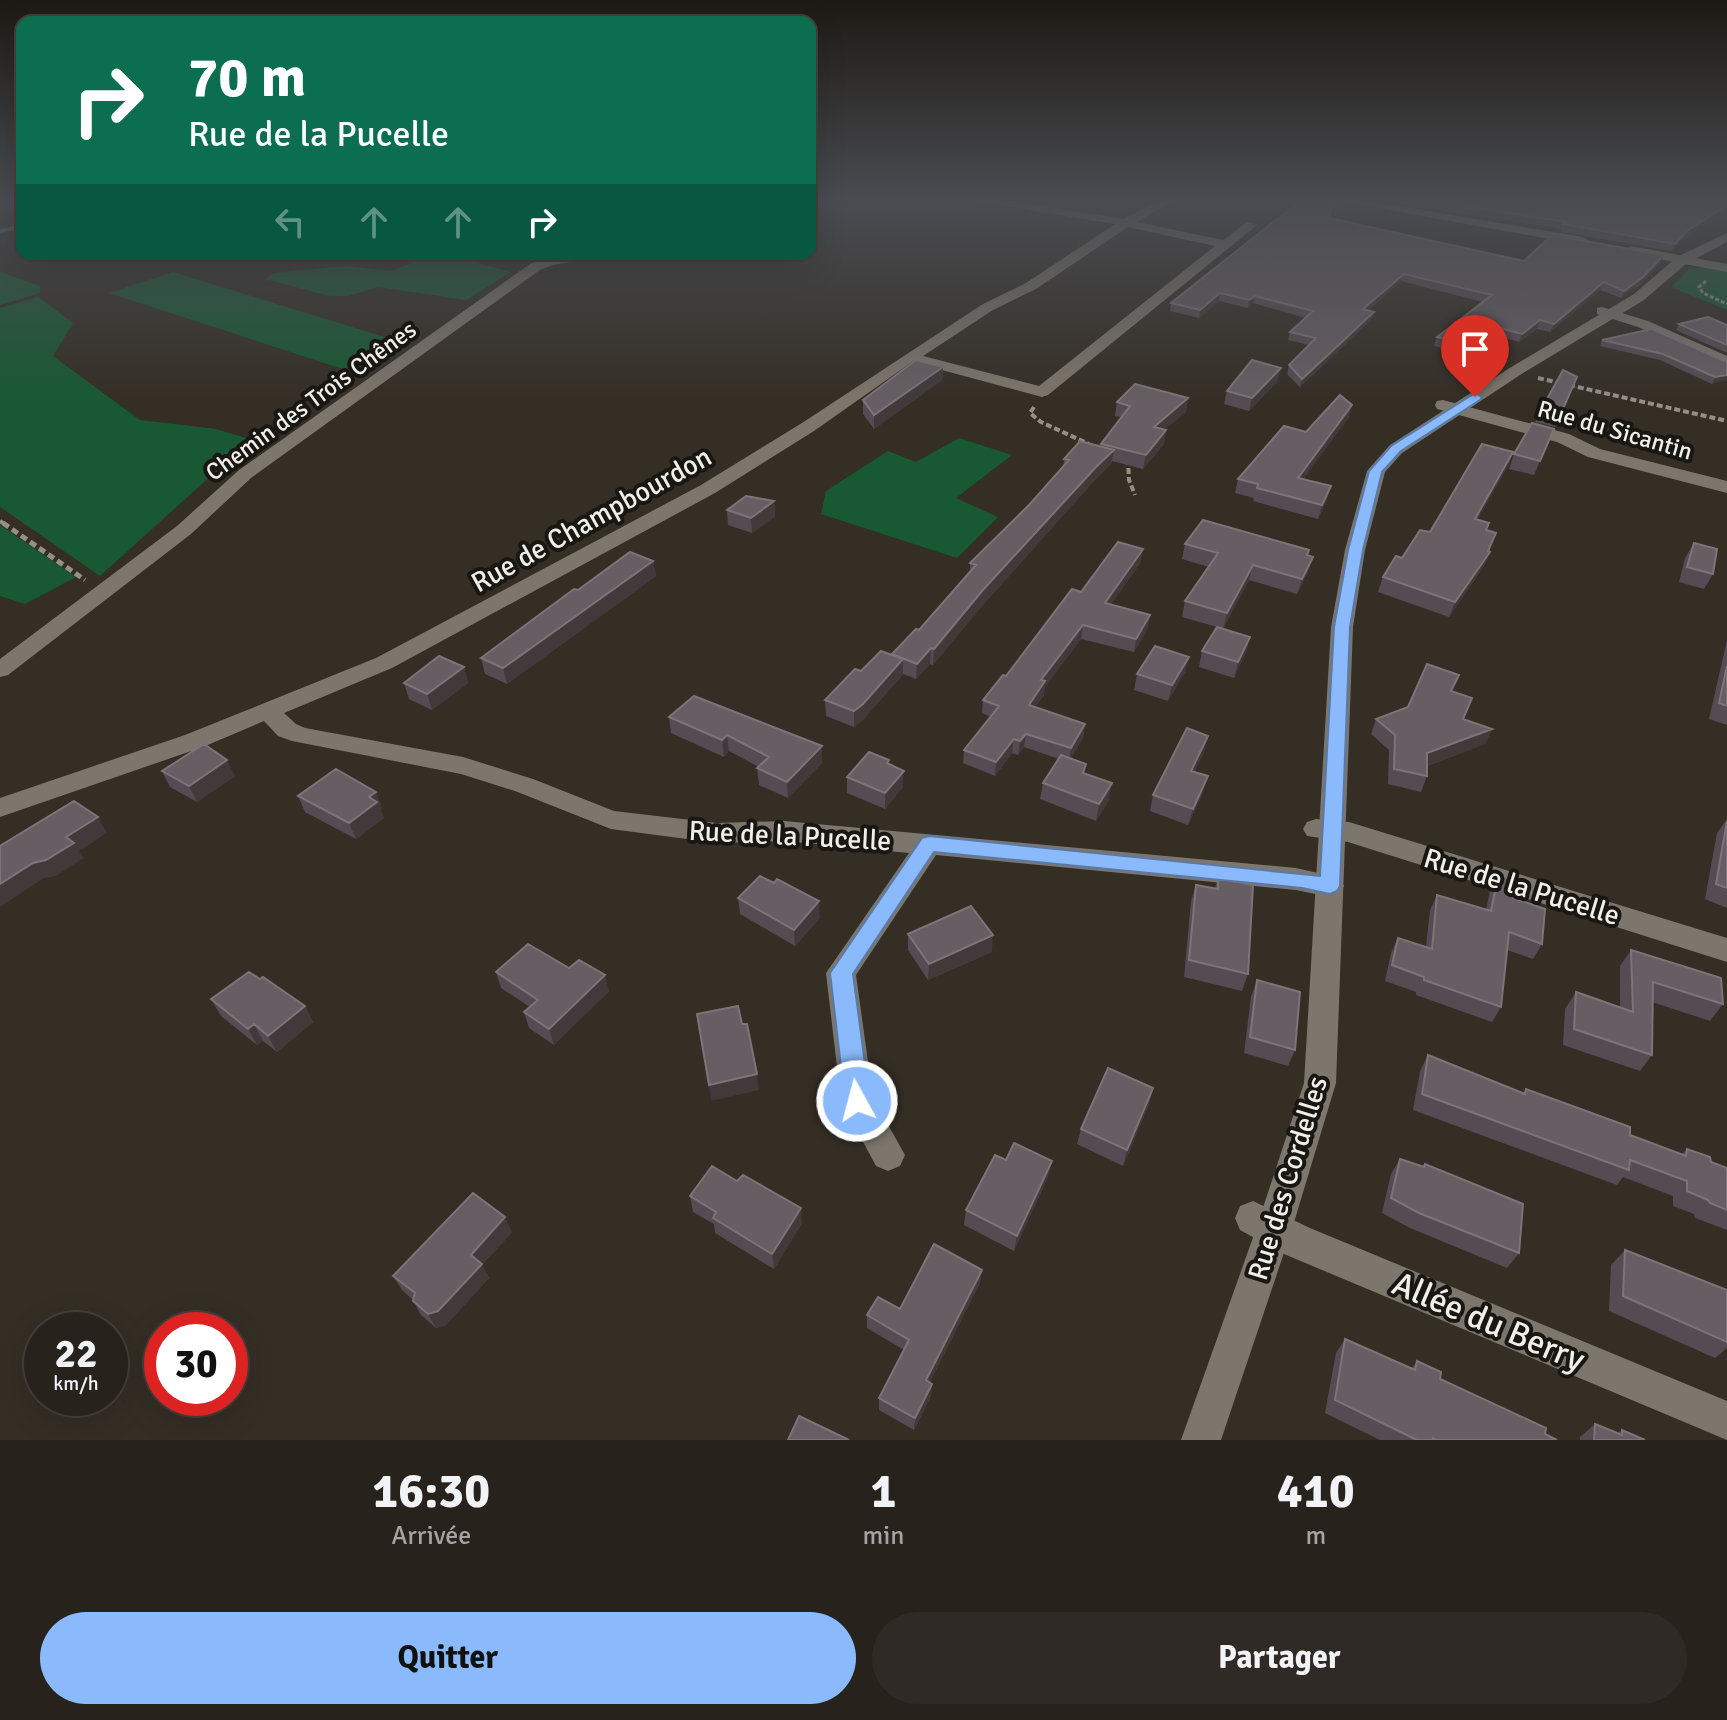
<!DOCTYPE html>
<html lang="fr">
<meta charset="utf-8">
<style>
:root{--surface:#27221c;--page:#2f2a25;--text:#f1f3f6;--muted:#a4a4a3;--line:#433f3b;--accent:#8abafc}
body{margin:0;font-family:Signika,sans-serif;background:var(--page);color:var(--text);height:100vh;display:flex;flex-direction:column;font-size:30px;white-space:nowrap}
*{box-sizing:border-box;margin:0}
p{font-size:26px;color:var(--muted)}
.icon{flex:none;width:44px;height:44px;fill:none;stroke:currentColor;stroke-width:2;stroke-linecap:round;stroke-linejoin:round}
.map{position:relative;height:1440px;overflow:hidden}
.drawer{display:flex;flex-direction:column;background:var(--surface);flex:1}
.drawer>*{flex:none}
.top-card{position:absolute;left:16px;top:16px;width:800px;height:244px;border-radius:16px;box-shadow:0 8px 32px #0002,0 0 0 2px var(--line);background:#0b6e4f;color:#fff;overflow:hidden}
.speed{position:absolute;left:24px;top:1312px;display:flex;gap:16px;font-size:40px;font-weight:700;text-align:center}
.speed>*{display:grid;place-content:center;width:104px;height:104px;border-radius:50%;background:var(--surface);box-shadow:0 8px 32px #0002,0 0 0 2px var(--line);line-height:1}
.speed small{font-size:20px;font-weight:400}
.speed .limit{border:12px solid #d22;background:#fff;color:#111}
.pin{position:absolute;display:grid;place-items:center;width:68px;height:68px;color:#fff;margin:-82px -34px;border-radius:50% 50% 50% 0;rotate:-45deg;box-shadow:0 0 8px #0007}
.pin .icon{rotate:45deg}
.me{position:absolute;width:88px;margin:-44px;rotate:353deg;stroke-linejoin:round;filter:drop-shadow(0 0 6px #0008)}
.turn{display:flex;align-items:center;gap:28px;height:168px;padding:0 40px;font-size:36px}
.turn .icon{width:104px;height:104px;stroke-width:2.5}
.turn b{display:block;font-size:56px;line-height:68px}
.lanes{display:flex;align-items:center;height:76px;padding:0 40px;background:#0003;justify-content:center;gap:40px;direction:ltr}
.lanes .off{opacity:.35}
.eta{display:flex;justify-content:space-evenly;align-items:center;height:136px;text-align:center}
.eta b{font-size:48px;font-weight:700;line-height:56px}
.primary-button{display:flex;gap:16px;margin-top:auto;padding:16px 40px}
.primary-button a{flex:1;height:92px;border-radius:48px;background:var(--accent);color:#111;font-size:32px;font-weight:700;line-height:92px;text-align:center}
.primary-button a+a{background:var(--page);color:var(--text)}
.map>svg:first-child{display:block}
.green{fill:#185933}
.lines{fill:none;stroke-linecap:round;stroke-linejoin:round}
.path-far2{stroke:#949088;stroke-width:3;stroke-dasharray:4 2;stroke-linecap:butt}
.path-far1{stroke:#949088;stroke-width:4;stroke-dasharray:6 3;stroke-linecap:butt}
.path{stroke:#949088;stroke-width:5;stroke-dasharray:7 4;stroke-linecap:butt}
.lane{fill:#7d766c;fill-rule:evenodd}
.street{fill:#7d766c;fill-rule:evenodd}
.secondary{fill:#7d766c;fill-rule:evenodd}
.wall{fill:#554c53}
.shaded-wall{fill:#41393a}
.building{fill:#665e63;stroke:#7c7478;stroke-width:2}
.route{fill:#8abafc;stroke:#5a79a4;stroke-width:2}
.labels{text-anchor:middle;stroke-width:8;stroke-linejoin:round;paint-order:stroke}
.far-street-label{font-size:24px;fill:#f2efe9;stroke:#191713}
.street-label{font-size:28px;fill:#f2efe9;stroke:#191713}
.near-street-label{font-size:34px;fill:#f2efe9;stroke:#191713}
</style>
<div class="map">
<svg width="1727" height="1440" viewBox="0 0 1727 1440">
<rect width="100%" height="100%" fill="#342e25"/>
<path class="green" d="M434 254H446L511 272 466 300 378 287 348 296H330L265 279 274 273 346 266 391 271Z
M1703 268 1727 272V310L1671 287 1689 269Z
M0 272 40 286V293L0 305Z
M173 272 404 343 355 373 109 293Z
M38 297 73 323 53 356 140 420 216 429 268 445 214 473 100 576 0 507V308Z
M959 438 1012 455 956 498 998 517 957 558 821 514 826 491 888 451 916 462Z
M0 525 76 577 25 604 0 596Z"/>
<g class="lines">
<path class="path-far2" d="M1706 281 1699 287 1703 293 1727 304"/>
<path class="path-far1" d="M1538 378 1560 383
M1569 385 1727 421
M1034 407 1030 413 1041 422 1089 444
M1128 459 1129 480 1135 495
M0 521 6 525"/>
<path class="path" d="M3 523 85 580"/>
<path class="lane" d="M22 224V228L0 233V229Z"/>
<path class="street" d="M969 200H1003L1124 219 1160 200H1175L1137 222 1223 240 1247 222 1257 225 1048 395 1042 397 912 362 814 431 715 493 392 668 284 713 296 724 305 728 463 757 533 779 614 811 717 823 784 821 1296 868 1340 878 1344 886 1340 894 1330 897 1296 890 936 855 856 975 873 1098 905 1155 900 1166 888 1171 876 1166 841 1101 826 973 909 853 784 841 717 843 611 829 515 791 461 774 292 741 278 736 264 721 203 747 0 817V798L185 735 376 658 701 485 802 423 983 304 1026 283 1115 224ZM1128 227 1215 246 1039 386 923 356 993 310 1036 289Z
M1334 200H1362L1583 237 1589 241 1583 245Z
M1631 246 1727 264V272L1626 253 1625 250Z
M594 254C579 264 557 261 540 270L251 478 191 534 8 675 0 677V659L177 526 239 470 530 264 550 255Z
M1602 307 1648 321 1727 356V367L1638 327 1597 314V308Z
M1443 400 1569 434 1600 449 1727 481V493L1588 457 1557 442 1437 409 1435 405 1437 401Z
M1316 819 1349 822 1727 938V962L1348 842 1307 836 1303 829 1307 822Z
M1253 1201 1310 1228 1727 1401V1440L1284 1254 1240 1230 1235 1218 1240 1206Z"/>
<path class="secondary" d="M1727 233V242L1687 263 1644 300 1520 375 1402 453 1385 472 1365 550 1353 627 1336 1083 1292 1229 1221 1440H1181L1256 1229 1304 1083 1331 627 1345 550 1367 471 1390 445 1508 369 1634 294 1677 257Z"/>
</g>
<path class="wall" d="M1305 200H1333L1329 218 1524 261 1664 255 1660 263 1639 286 1621 298 1600 290 1550 332 1537 329 1519 342 1497 336 1479 357 1434 346 1437 337 1483 302 1401 281 1369 310 1371 320 1300 387 1287 374 1289 365 1309 345 1288 340 1290 332 1306 318 1253 303 1248 308 1219 301 1199 318 1170 311 1171 303 1304 202Z
M1375 200H1727V210L1684 238 1672 251 1560 232 1561 229Z
M1679 324 1727 325V353L1676 330Z
M1602 340 1727 362 1712 384 1660 360 1600 346Z
M943 367 942 380 874 429 863 414V400Z
M1577 377 1555 427 1535 422 1538 415Z
M1278 381 1249 411 1224 404 1227 391Z
M1188 398 1186 412 1165 429 1166 430 1164 444 1143 469 1112 461 1111 464 1093 482 981 607 933 665 930 664 916 679 903 674 863 720 854 727 826 716 825 700 861 671 892 655 919 630 970 572V563L1030 504 1063 467 1064 459 1101 447V444L1121 417 1115 416 1117 402Z
M1349 417 1303 479 1331 486 1327 499 1318 519 1253 501 1254 498 1235 493 1238 479 1306 432Z
M1554 429 1534 475 1509 469 1514 454Z
M1513 452 1508 466 1477 520 1486 530 1489 551 1490 552 1484 566 1449 617 1378 592 1383 577Z
M774 501 775 516 752 533 728 525 727 510Z
M1694 543 1713 574 1704 589 1679 582 1685 558Z
M1185 544 1309 550 1308 556V572L1297 594 1249 580 1223 629 1250 637 1246 652 1234 678 1199 667 1202 651 1217 627 1182 617 1185 601 1209 567 1182 559Z
M653 561 656 576 507 684 485 674 481 658 578 590Z
M1141 562 1111 604 1148 628 1134 652 1081 639 1045 687 1044 695 1035 707 1085 724 1083 738 1071 758 1109 800 1096 821 1040 799 1043 783 1059 759 1024 747 1018 755 1012 753 995 776 963 763 964 750 991 717 982 713 983 700 1081 592Z
M1727 640V725L1709 719Z
M1189 657 1185 672 1168 701 1134 690 1137 674Z
M464 667 468 683 432 710 409 699 404 683Z
M1452 691 1463 719 1492 729 1485 744 1427 766V776L1421 792 1388 784 1389 750 1371 734 1376 719Z
M669 717 822 746V763L788 798 759 785 757 768 759 767 729 751 724 757 671 733Z
M1204 752 1194 772 1203 793 1188 825 1150 811 1153 795Z
M889 764 903 787 885 809 847 793V777Z
M162 771 235 776 197 802 170 787Z
M376 792 382 808 380 809 384 818 356 839 305 812 298 796Z
M1727 819V908L1705 899 1717 833Z
M1498 875 1542 944 1533 959 1507 950 1501 1007 1492 1022 1416 995V992L1385 981 1391 953 1398 938 1426 947 1430 910 1437 895 1486 910 1490 890Z
M1218 878 1248 974 1242 991 1184 977 1191 901 1196 885 1215 888Z
M738 898 820 918 795 946 740 914Z
M908 934 992 952 928 980 908 950Z
M1631 950 1723 1004 1710 1021 1652 1002V1055L1640 1071 1563 1045 1565 1009 1576 992 1620 1008V966Z
M496 972 609 991 554 1045 529 1028 524 1012 530 1007 501 988Z
M260 979 305 1006 313 1022 277 1052 263 1041 257 1045 221 1016 211 999Z
M1257 980 1295 1050 1288 1066 1244 1053 1251 997Z
M1428 1055 1523 1093 1526 1089 1630 1135 1682 1154 1687 1149 1711 1162 1727 1168V1230L1695 1218 1694 1214 1673 1206V1196L1623 1177 1617 1185 1413 1110 1420 1071Z
M1153 1088 1149 1104 1123 1166 1077 1144 1081 1129Z
M1400 1159 1423 1167 1425 1164 1519 1253 1507 1268 1410 1228 1382 1213 1391 1174Z
M1048 1177 1014 1251 964 1225 966 1210Z
M690 1196 802 1223 774 1269 715 1233 714 1224 693 1212Z
M512 1232 482 1265 489 1278 446 1325 436 1328 421 1315 413 1300 402 1290 393 1276Z
M1625 1250 1727 1290V1348L1715 1358 1609 1311 1611 1265Z
M982 1270 980 1283 930 1382 932 1384 931 1396 914 1430 879 1410V1398L904 1350 867 1328V1315L900 1309Z
M1345 1339 1412 1368 1417 1361 1440 1379 1557 1440H1380L1325 1413 1336 1353Z
M1595 1424 1618 1433 1622 1430 1645 1440H1580V1437Z"/>
<path class="shaded-wall" d="M1727 205V210L1684 238 1672 251 1675 244 1687 231Z
M1664 255 1660 263 1639 286 1621 298 1624 291Z
M1404 274 1401 281 1361 317 1363 309Z
M1604 282 1600 290 1550 332 1554 324Z
M1220 293 1219 301 1199 318 1200 310Z
M1255 296 1253 303 1248 308 1249 300Z
M1374 312 1371 320 1300 387 1302 379Z
M1540 320 1537 329 1519 342 1522 334Z
M1500 328 1497 336 1479 357 1482 348Z
M943 367 942 380 874 429V415Z
M1281 368 1278 381 1249 411 1252 398Z
M1727 375V380L1712 384 1715 377Z
M1188 398 1186 412 1151 441 1154 427Z
M1352 405 1349 417 1295 491 1298 478Z
M1166 430 1164 444 1143 469 1146 455Z
M1114 450 1111 464 1093 482 981 607 933 665 934 649 982 591 1096 467Z
M1513 452 1508 466 1470 533 1475 519Z
M1331 486 1327 499 1318 519 1322 505Z
M774 501 775 516 752 533 751 518Z
M1496 533 1484 560 1490 552 1484 566 1449 617 1455 602Z
M1143 549 1141 562 1103 616 1105 603Z
M1313 557 1308 572 1297 594 1302 579Z
M653 561 656 576 507 684 503 668Z
M1253 565 1249 580 1223 629 1227 613Z
M1150 615 1148 628 1134 652 1136 639Z
M1083 625 1081 639 1045 687 1044 695 1027 718 1029 705 1041 680Z
M1250 637 1246 652 1234 678 1238 662Z
M931 648 930 664 916 679 917 664Z
M1189 657 1185 672 1168 701 1172 685Z
M903 659V675L863 720 854 727V711Z
M464 667 468 683 432 710 427 694Z
M1085 724 1083 738 1069 762 1071 748Z
M1492 729 1485 744 1421 769 1427 753Z
M1026 734 1024 747 1018 755 1020 741Z
M727 735 729 751 724 757 722 740Z
M1208 736 1204 752 1187 787 1191 771Z
M1014 739 1012 753 995 776 996 762Z
M822 746V763L788 798 787 782Z
M227 760 235 776 197 802 189 786Z
M904 771 903 787 885 809V793Z
M1208 776 1203 793 1188 825 1193 809Z
M1112 783 1109 800 1096 821 1099 804Z
M376 792 382 808 380 809 384 818 356 839 349 823 369 797Z
M98 817 107 833 79 851 84 858 56 876 44 878 0 907V884L66 837Z
M819 901 820 918 795 946 794 930Z
M993 935 992 952 928 980 929 964Z
M605 975 609 991 554 1045 549 1029Z
M305 1006 313 1022 277 1052 268 1036Z
M254 1024 263 1041 257 1045 248 1029Z
M757 1074 759 1090 711 1101 709 1085Z
M1153 1088 1149 1104 1123 1166 1127 1150Z
M1052 1161 1048 1177 1014 1251 1017 1236Z
M801 1208 802 1223 774 1269 772 1254Z
M505 1217 512 1232 482 1265 489 1278 446 1325 436 1328 428 1314 471 1255Z
M982 1270 980 1283 925 1392 926 1380Z
M932 1384 931 1396 914 1430 915 1418Z"/>
<path class="building" d="M1306 200H1333L1329 218 1524 261 1552 235 1664 255 1642 278 1624 291 1604 282 1554 324 1540 320 1522 334 1500 328 1482 348 1437 337 1492 295 1404 274 1363 309 1374 312 1302 379 1289 365 1316 338 1290 332 1313 311 1255 296 1249 300 1220 293 1200 310 1171 303 1277 219 1301 202 1310 204Z
M1423 200H1727V205L1687 231 1675 244 1563 224 1566 222Z
M1708 317 1727 325V345L1679 324Z
M1652 329 1727 362V375L1715 377 1663 354 1602 340Z
M916 360 943 367 874 415 863 400Z
M1252 360 1281 368 1252 398 1227 391Z
M1563 370 1577 377 1558 420 1538 415Z
M1135 384 1188 398 1154 427 1166 430 1146 455 1101 444 1130 406 1117 402Z
M1340 395 1352 405 1298 478 1331 486 1322 505 1257 488 1258 484 1238 479 1284 426 1306 432Z
M1532 423 1554 429 1540 461 1514 454Z
M1080 441 1114 450 1096 467 982 591 934 649 931 648 917 664 892 654 916 629 919 630 976 565 970 563 1030 504 1069 460 1064 459Z
M1482 444 1513 452 1475 519 1489 523 1486 530 1496 533 1488 551 1490 552 1455 602 1383 577 1396 556 1402 558 1420 530 1430 532Z
M746 496 774 501 751 518 727 510Z
M1203 520 1309 550 1307 555 1313 557 1302 579 1253 565 1227 613 1185 601 1218 553 1185 544Z
M1118 542 1143 549 1105 603 1150 615 1136 639 1083 625 1041 680 1045 681 1029 705 1085 724 1071 748 1026 734 1020 741 1014 739 996 762 964 750 999 706 983 700 1003 675 1006 676 1072 589 1081 592Z
M1694 543 1717 549 1713 574 1687 567Z
M630 552 653 561 503 668 481 658 574 589 578 590Z
M1217 627 1250 637 1238 662 1202 651Z
M1155 646 1189 657 1172 685 1137 674Z
M881 651 903 659 863 704 854 711 825 700 855 669 861 671Z
M439 656 464 667 427 694 404 683Z
M1427 664 1459 675 1451 691 1472 698 1463 719 1492 729 1427 753V776L1394 769 1395 735 1376 719 1408 707Z
M1727 666V706L1719 703Z
M694 696 822 746 787 782 757 768 769 757 727 735 722 740 669 717Z
M1187 728 1208 736 1191 771 1208 776 1193 809 1153 795Z
M204 744 227 760 189 786 162 771Z
M869 752 889 760 887 763 904 771 885 793 847 777Z
M1061 755 1086 764 1083 773 1112 783 1099 804 1043 783Z
M336 769 376 792 369 797 377 802 349 823 298 796Z
M74 801 98 817 66 837 74 843 46 860 33 863 0 884V846Z
M1727 821V888L1716 884Z
M1498 875 1515 880 1513 898 1545 909 1542 944 1509 932 1501 1007 1424 980V977L1392 965 1398 938 1432 949 1437 895 1491 911Z
M760 876 774 883 777 879 819 901 794 930 738 898Z
M1218 878 1253 885 1248 974 1189 960 1196 885 1218 889Z
M971 906 993 935 929 964 908 934Z
M528 944 569 968 579 960 605 975 549 1029 524 1012 538 1000 496 972Z
M1631 950 1721 978 1723 1004 1653 982 1652 1055 1574 1029 1576 992 1633 1012Z
M249 972 260 979 263 977 305 1006 268 1036 254 1024 248 1029 211 999Z
M1257 980 1300 992 1295 1050 1250 1037Z
M738 1006 742 1024H747L757 1074 709 1085 697 1014Z
M1428 1055 1525 1094 1526 1089 1630 1127V1135L1686 1156 1687 1149 1710 1157 1711 1162 1727 1168V1210L1710 1203 1708 1200 1687 1191V1181L1630 1160 1629 1170 1422 1094Z
M1108 1068 1153 1088 1127 1150 1081 1129Z
M1014 1143 1052 1161 1017 1236 966 1210 995 1155 1006 1160Z
M1400 1159 1424 1167 1425 1164 1523 1204 1519 1253 1419 1213 1391 1198Z
M712 1166 737 1181 743 1175 801 1208 772 1254 713 1218 716 1212 690 1196Z
M473 1193 505 1217 471 1255 482 1264 438 1311 428 1314 413 1301 415 1293 393 1276Z
M934 1244 982 1270 926 1380 932 1384 915 1418 879 1398 909 1340 867 1315 878 1297 900 1309Z
M1625 1250 1727 1290V1342L1623 1296Z
M1345 1339 1415 1370 1417 1361 1441 1372 1440 1379 1546 1428 1545 1434 1557 1440H1437L1433 1438V1440H1417L1335 1400Z
M799 1416 849 1440H788Z
M1595 1424 1622 1435V1430L1645 1440H1594Z"/>
<linearGradient id="sky" x2="0" y2="1"><stop stop-color="#1d1914"/><stop offset="0.5" stop-color="#4a4c51"/><stop offset="1" stop-color="#4a4c51" stop-opacity="0"/></linearGradient>
<rect width="1727" height="402" fill="url(#sky)"/>
<path class="route" d="M1475 393 1482 397 1480 400 1401 451 1382 472 1363 550 1350 627 1340 886 1337 891 1330 894 1302 888 934 852 853 974 870 1101 866 1109 857 1112 849 1109 845 1101 830 973 922 838 929 836 1320 876 1334 627 1348 550 1369 471 1391 446Z"/>
<g class="labels">
<g class="far-street-label">
<text transform="translate(311 401) rotate(-36)" y="8">Chemin des Trois Chênes</text>
<text transform="translate(1615 430) rotate(16)" y="8">Rue du Sicantin</text>
</g>
<g class="street-label">
<text transform="translate(591 519) rotate(-29)" y="10">Rue de Champbourdon</text>
<text transform="translate(790 835) rotate(3)" y="10">Rue de la Pucelle</text>
<text transform="translate(1522 886) rotate(17)" y="10">Rue de la Pucelle</text>
<text transform="translate(1287 1178) rotate(-73)" y="10">Rue des Cordelles</text>
</g>
<g class="near-street-label">
<text transform="translate(1489 1321) rotate(23)" y="12">Allée du Berry</text>
</g>
</g>
</svg>
<div class="speed"><div>22<small>km/h</small></div><div class="limit">30</div></div>
<div class="pin" style="left:1475px;top:397px;background:#d93025"><svg class="icon" aria-label="arrive" viewBox="0 0 24 24"><path d="M6 21V4h12l-3 4 3 4H6"/></svg></div>
<svg class="me" style="left:857px;top:1101px" viewBox="-20 -20 40 40"><circle r="17" fill="#8abafc" stroke="#fff" stroke-width="3"/><path d="M0-11L8 9 0 5-8 9z" fill="#fff"/></svg>
<div class="top-card">
<div class="turn"><svg class="icon" aria-label="right" viewBox="0 0 24 24"><path d="M7 20v-9h11M14 6l5 5-5 5"/></svg><div><b>70 m</b>Rue de la Pucelle</div></div>
<div class="lanes"><svg class="icon off" aria-label="left" viewBox="0 0 24 24"><path d="M17 20v-9H6M10 6l-5 5 5 5"/></svg><svg class="icon off" aria-label="ahead" viewBox="0 0 24 24"><path d="M12 20V5M6 11l6-6 6 6"/></svg><svg class="icon off" aria-label="ahead" viewBox="0 0 24 24"><path d="M12 20V5M6 11l6-6 6 6"/></svg><svg class="icon" aria-label="right" viewBox="0 0 24 24"><path d="M7 20v-9h11M14 6l5 5-5 5"/></svg></div>
</div>
</div>
<section class="drawer">
<div class="eta">
<div><b>16:30</b><p>Arrivée</p></div>
<div><b>1</b><p>min</p></div>
<div><b>410</b><p>m</p></div>
</div>
<div class="primary-button"><a>Quitter</a><a>Partager</a></div>
</section>
